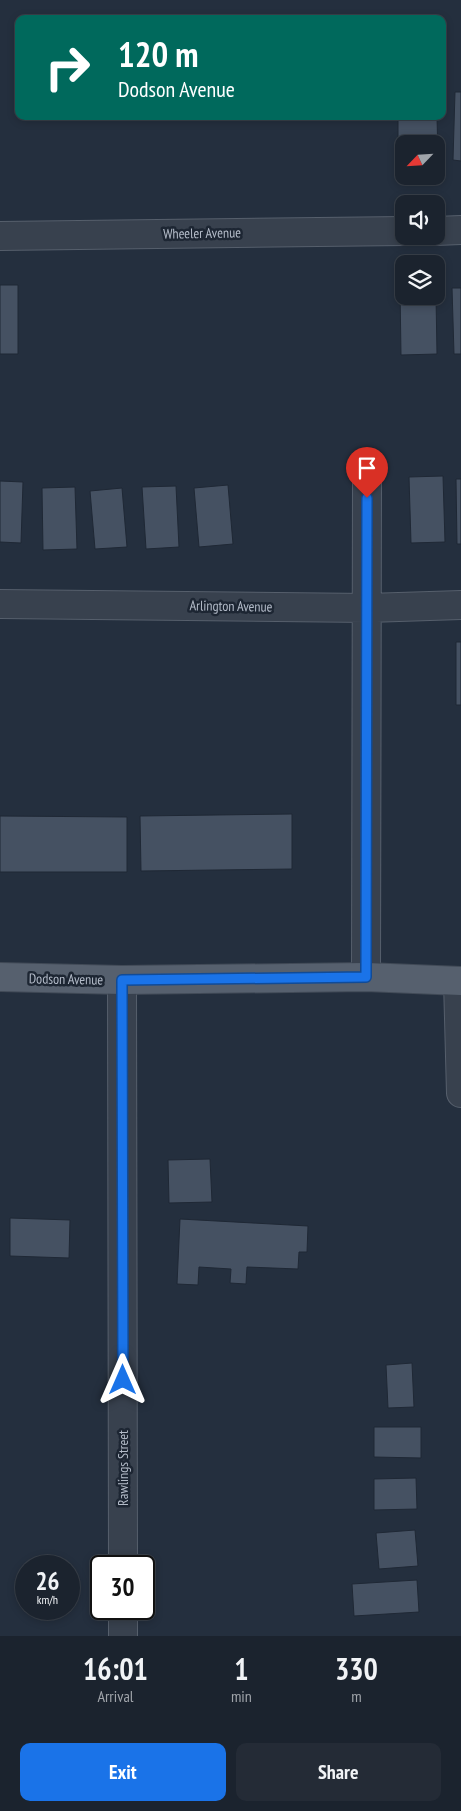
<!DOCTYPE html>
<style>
:root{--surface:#1b232e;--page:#242b36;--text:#f1f3f6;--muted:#a0a4aa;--line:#39404a;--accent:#1a73e8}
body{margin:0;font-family:"PT Sans Narrow",sans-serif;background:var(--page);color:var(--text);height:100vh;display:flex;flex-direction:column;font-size:19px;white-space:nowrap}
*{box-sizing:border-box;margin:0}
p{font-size:16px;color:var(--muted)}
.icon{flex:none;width:28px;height:28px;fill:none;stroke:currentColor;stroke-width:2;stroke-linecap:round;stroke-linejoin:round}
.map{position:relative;height:1636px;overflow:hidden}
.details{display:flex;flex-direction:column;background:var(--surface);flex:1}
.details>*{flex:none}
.banner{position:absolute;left:15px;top:15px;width:431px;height:105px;border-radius:10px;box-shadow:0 2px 8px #0003,0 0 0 1px var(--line);background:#00695c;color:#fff;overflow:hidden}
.needle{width:32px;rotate:245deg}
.controls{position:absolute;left:395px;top:135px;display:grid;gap:10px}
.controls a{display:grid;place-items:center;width:50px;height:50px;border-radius:10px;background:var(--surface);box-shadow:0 2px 8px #0003,0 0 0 1px var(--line);font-size:25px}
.speed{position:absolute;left:15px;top:1555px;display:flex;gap:10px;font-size:25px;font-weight:700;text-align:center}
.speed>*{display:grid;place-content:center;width:65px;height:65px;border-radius:50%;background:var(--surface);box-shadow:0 2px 8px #0003,0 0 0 1px var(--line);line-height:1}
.speed small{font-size:12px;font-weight:400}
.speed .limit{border:2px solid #111;border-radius:8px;background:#fff;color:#111}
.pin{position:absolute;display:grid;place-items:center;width:42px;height:42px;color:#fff;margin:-51px -21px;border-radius:50% 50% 50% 0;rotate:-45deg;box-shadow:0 0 5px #0007}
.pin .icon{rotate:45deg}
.me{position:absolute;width:55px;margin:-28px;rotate:0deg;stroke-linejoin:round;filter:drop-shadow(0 0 4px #0008)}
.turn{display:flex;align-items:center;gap:18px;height:105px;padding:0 20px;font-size:22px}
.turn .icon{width:65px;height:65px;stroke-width:2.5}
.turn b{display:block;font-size:35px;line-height:42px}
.eta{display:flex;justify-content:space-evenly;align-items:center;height:85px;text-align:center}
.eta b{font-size:30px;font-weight:700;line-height:35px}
.cta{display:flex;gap:10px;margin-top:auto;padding:10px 20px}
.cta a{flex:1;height:58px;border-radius:10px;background:var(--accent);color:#fff;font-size:20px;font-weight:700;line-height:58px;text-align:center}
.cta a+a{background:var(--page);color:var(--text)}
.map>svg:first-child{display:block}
.building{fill:#455162;stroke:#1f2835}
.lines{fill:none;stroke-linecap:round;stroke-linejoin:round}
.minor-casing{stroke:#565f6c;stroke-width:30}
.major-casing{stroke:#414a57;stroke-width:30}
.minor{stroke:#38414e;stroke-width:28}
.major{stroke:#56606e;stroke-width:28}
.route-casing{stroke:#114b97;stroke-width:12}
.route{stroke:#1a73e8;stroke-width:9}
.labels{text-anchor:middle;stroke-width:5;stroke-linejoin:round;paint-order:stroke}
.street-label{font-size:14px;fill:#b4bcc9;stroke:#1d2633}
</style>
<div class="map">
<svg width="461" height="1636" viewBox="0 0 461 1636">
<rect width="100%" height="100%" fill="#242f3e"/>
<path class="building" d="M455 92H461V161L453 160Z
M398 116H437L438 159H436V144H404V159H398Z
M0 285H18V354H0Z
M452 288H461V354H454Z
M400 289H404V296H436L437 354 401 355Z
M443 476 445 542 411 543 409 477Z
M456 479H461V544H457Z
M0 481 23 482 21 543 0 542Z
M228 485 233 544 199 547 194 488Z
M176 486 179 547 146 549 142 487Z
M75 487 77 549 43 550 42 488Z
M122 488 127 547 95 549 90 491Z
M456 642H461V705H456Z
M292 814V869L141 871 140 816Z
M0 816 127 817V872H0Z
M210 1159 212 1202 169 1203 168 1160Z
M10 1218 70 1220 69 1258 10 1256Z
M180 1219 308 1226 307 1252H299L298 1269 247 1267 246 1284 230 1283 231 1269 199 1267 198 1285 177 1284Z
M412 1363 414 1407 388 1408 386 1365Z
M374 1427H421V1458L374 1457Z
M416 1478 417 1509 374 1510V1479Z
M415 1530 418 1566 379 1569 376 1533Z
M417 1580 419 1612 354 1616 352 1584Z"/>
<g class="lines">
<defs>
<path id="minor" d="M436 231 461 230
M0 236 404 231
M0 604 368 608 461 605
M366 977 367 480
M122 980 123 1566
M458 981 461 1093
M123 1609V1636"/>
<path id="major" d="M0 977 122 980 366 977 461 981"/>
</defs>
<use href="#minor" class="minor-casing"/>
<use href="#major" class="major-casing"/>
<use href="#minor" class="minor"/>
<use href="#major" class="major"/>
</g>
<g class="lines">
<defs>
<path id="route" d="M123 1380 122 980 366 977 367 498"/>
</defs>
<use href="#route" class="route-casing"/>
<use href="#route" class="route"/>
</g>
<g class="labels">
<g class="street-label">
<text transform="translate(202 233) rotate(-1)" y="5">Wheeler Avenue</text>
<text transform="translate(231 606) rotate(1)" y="5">Arlington Avenue</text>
<text transform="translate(66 979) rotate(1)" y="5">Dodson Avenue</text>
<text transform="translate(123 1468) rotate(-90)" y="5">Rawlings Street</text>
</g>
</g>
</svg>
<div class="controls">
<a><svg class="needle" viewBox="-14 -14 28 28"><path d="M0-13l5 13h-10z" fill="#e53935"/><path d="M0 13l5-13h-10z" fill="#a0a4aa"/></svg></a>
<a><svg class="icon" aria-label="sound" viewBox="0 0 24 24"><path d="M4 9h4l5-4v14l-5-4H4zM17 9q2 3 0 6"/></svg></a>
<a><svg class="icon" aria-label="layers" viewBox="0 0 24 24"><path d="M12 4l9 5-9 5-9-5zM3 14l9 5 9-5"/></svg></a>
</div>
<div class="speed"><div>26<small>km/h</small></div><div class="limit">30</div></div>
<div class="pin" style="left:367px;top:498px;background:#d93025"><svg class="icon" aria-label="arrive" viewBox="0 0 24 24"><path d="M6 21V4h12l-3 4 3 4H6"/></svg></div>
<svg class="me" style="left:123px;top:1380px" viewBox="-20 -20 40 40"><path d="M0-17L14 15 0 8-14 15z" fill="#1a73e8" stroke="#fff" stroke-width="4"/></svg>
<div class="banner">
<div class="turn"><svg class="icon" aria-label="right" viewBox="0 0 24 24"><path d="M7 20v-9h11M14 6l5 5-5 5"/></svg><div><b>120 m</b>Dodson Avenue</div></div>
</div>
</div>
<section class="details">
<div class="eta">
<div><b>16:01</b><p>Arrival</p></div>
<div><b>1</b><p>min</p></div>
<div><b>330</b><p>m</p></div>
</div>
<div class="cta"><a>Exit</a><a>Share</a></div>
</section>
